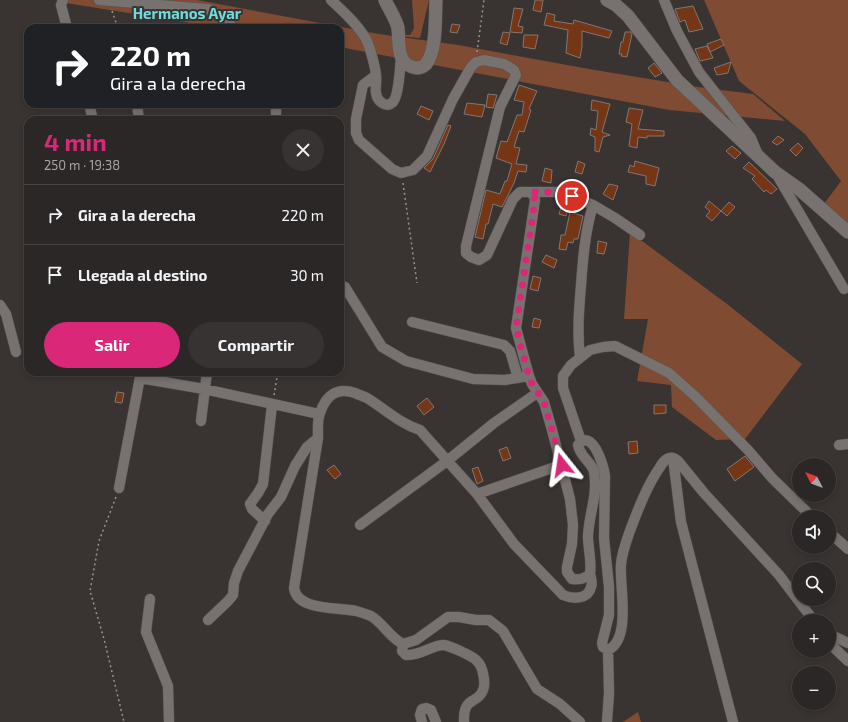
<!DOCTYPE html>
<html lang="es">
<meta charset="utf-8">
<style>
:root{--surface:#2b2726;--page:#373332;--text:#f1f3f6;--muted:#a6a5a7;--line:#474443;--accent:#db2777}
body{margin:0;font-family:"Exo 2",sans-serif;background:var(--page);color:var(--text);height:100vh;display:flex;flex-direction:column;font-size:15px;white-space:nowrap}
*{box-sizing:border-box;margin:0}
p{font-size:13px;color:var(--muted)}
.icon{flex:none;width:22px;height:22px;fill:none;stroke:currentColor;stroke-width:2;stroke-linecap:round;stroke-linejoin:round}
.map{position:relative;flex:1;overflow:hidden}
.side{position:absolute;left:24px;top:116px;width:320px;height:260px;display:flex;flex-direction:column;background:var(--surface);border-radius:12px;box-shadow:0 2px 6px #0003,0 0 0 1px var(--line)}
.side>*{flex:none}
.guide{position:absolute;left:24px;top:24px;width:320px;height:84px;border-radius:12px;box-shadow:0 2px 6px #0003,0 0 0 1px var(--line);background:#202124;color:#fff;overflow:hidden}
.needle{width:26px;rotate:312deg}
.fabs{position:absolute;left:792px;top:458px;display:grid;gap:8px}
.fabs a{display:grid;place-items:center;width:44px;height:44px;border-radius:50%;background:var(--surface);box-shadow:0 2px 6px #0003,0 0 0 1px var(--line);font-size:20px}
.pin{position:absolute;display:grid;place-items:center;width:34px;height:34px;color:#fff;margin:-17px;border:2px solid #fff;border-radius:50%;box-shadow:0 1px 4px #0007}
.me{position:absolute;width:44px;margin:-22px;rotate:345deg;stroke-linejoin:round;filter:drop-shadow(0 0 3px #0008)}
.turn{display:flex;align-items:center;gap:14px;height:84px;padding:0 20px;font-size:18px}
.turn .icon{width:52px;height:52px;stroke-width:2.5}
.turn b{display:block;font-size:28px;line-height:34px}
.round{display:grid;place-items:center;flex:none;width:42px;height:42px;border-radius:21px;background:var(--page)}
.headline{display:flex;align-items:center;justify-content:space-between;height:68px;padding:0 20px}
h1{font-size:24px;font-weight:700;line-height:30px;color:var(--accent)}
.cta{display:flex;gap:8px;margin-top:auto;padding:8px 20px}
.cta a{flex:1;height:46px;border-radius:24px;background:var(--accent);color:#fff;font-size:16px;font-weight:700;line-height:46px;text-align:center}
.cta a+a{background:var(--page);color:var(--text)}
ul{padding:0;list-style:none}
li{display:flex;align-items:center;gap:12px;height:60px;padding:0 20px;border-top:1px solid var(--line)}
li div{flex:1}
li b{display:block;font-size:15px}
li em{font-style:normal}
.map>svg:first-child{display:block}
.green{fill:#7f4b32}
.building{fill:#743614;stroke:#7e7876}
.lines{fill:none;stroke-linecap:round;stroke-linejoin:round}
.minor-casing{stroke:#565350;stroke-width:11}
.tertiary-casing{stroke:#565350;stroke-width:14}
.path{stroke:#979391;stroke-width:1.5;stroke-dasharray:2 3;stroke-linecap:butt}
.minor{stroke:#77716f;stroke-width:10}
.tertiary{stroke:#77716f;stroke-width:13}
.route{stroke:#db2777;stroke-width:7;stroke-dasharray:0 12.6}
.labels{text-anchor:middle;stroke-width:4;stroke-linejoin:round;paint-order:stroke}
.neighbourhood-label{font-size:15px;font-weight:bold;fill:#6fdcdd;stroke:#393432}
</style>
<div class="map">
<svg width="848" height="722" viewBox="0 0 848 722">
<rect width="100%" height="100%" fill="#393432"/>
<path class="green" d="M65 0H197L379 34 458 45 589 69 698 87 753 94 785 121 669 110 340 47V28H222L66 3Z
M412 0H429L420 38 398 36V34L410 35 414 28Z
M704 0H848V236L824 204 841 181 805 134 739 81Z
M630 232 727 304 802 364 745 439 716 440 672 407 671 385 637 381 648 319H624Z
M638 712 641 722H623Z"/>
<path class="building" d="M535 0H543L541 12 533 10Z
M693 6 703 29 689 32 685 20 680 22 675 9Z
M514 8 523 9 518 26 523 27 522 33 510 32Z
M547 13 555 15 554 21 573 24 574 20 612 31 609 38 582 31V46L580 58 566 53 568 30 544 25Z
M452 24 460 25 457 33 450 32Z
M503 32 510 33 507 45 500 43Z
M625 32H631L632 34 627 57 621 56 622 54H619L621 42H623Z
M524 35H538L535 49 523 47Z
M721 39 724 45 710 52 707 44Z
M707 46 713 58 700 61 695 49Z
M731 62 728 73 717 75 714 68Z
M654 63 662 73 655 77 648 68Z
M519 85 537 91 529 109 531 110 524 132 519 131 514 147 520 148 516 164 527 165 526 172 518 171 514 183 502 207 493 204 488 224H486L483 239 475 237 486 190 500 194 505 181H507L512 164 496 158 501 141 507 142 517 115H522L524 102 514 100Z
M488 94 497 95 493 108 486 107Z
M592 100 610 104 602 132 610 135 603 137 599 152 595 151V137L590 135 591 128 596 130 598 111 591 110Z
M467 103 485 105 482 117 464 114Z
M421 106 433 111 429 120 417 114Z
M629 108 643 110 638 129 664 131V136H647V138L638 137 637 148 629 146 632 124 626 122Z
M448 125 451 126 444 144 430 172 424 168 433 159Z
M778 136 784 140 777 145 772 142Z
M798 143 803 148 796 156 790 150Z
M732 146 741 153 735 159 726 151Z
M578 161 585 164 582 174 575 172Z
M635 161 659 168 655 186 646 184V176L628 172 630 165 634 167Z
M749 162 777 189 771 194 766 190 764 192 752 179 755 176 743 168Z
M545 168 552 170 551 183 542 181Z
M609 184 618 186 613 200 603 194Z
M709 201 721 211 712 221 706 216 710 211 705 207Z
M729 202 735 207 727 216 721 211Z
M562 204 568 207 566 216 559 214Z
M570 212 583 216 578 239H574L573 243 568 242 566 250 559 249 561 235H565Z
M598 241 607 243 604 254 597 253Z
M546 255 557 260 554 268 542 262Z
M533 276 541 278 538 291 530 289Z
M534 318 541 320 539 328 532 327Z
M117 392 124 393 122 403 115 402Z
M427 398 434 407 424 415 417 406Z
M654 405H666V413L654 414Z
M637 441 638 453 629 454 628 442Z
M507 447 511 458 503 461 499 450Z
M745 456 754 467 735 481 727 469Z
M334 465 341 474 335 479 327 470Z
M478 467 483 481 477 484 472 469Z"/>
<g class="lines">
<defs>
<path id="minor" d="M63 0 61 5 67 28
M99 0 208 9 225 18 233 28
M331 0C344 12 357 24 366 39 370 47 375 66 376 75 377 81 375 87 376 93 377 101 386 109 393 102 399 95 400 67 401 57
M664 0 677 31 699 72 751 138 758 155
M89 104 93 120
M137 104 139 120
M276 104V120
M777 175 844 289
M530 192H562L593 205C585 232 583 258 581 285 579 309 577 333 580 357
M593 205 615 218 640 235
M340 285 345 287 382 347 406 361 473 379 505 380 529 376 516 328 535 200 534 196 530 192H520L513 199 487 255 479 260 471 257 466 253V246L500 107 516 75 514 70 504 64 484 60 476 62 471 67 453 99 427 156 413 170 401 173 392 169 359 140 356 133V119L363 85 376 75
M0 305 6 314 16 352
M412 322 504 345 510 351 518 378
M529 376 532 384 544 402 552 430 570 499 573 525 572 544 567 567V572L572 579C580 580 584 579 590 574 592 561 588 549 588 536 589 513 598 496 594 472 592 462 580 457 578 445 592 427 604 466 605 476L604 538 609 587V615L602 643 603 647 608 650C632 639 619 585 621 564 622 552 627 539 631 528 639 507 647 486 660 467 664 460 670 454 678 461L704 493 779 575 814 621
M140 378 204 389 319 414
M201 421 207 372
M581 441 563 388V376L571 365 590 350 603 347 615 346 669 373 696 397 748 450 772 478 812 517
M839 445 848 444
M673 458 681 522 733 722
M119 488 141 372
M477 494 561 465
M265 521 252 509 250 504 258 493 263 484 272 405
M360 525 447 461 494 423 537 393
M829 532 848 549
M150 599 146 632 168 686 169 722
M208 620 228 601 233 595 234 583 238 571 268 514 281 497 295 466 307 447 318 438
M829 634 848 643
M829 643 848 661
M403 644C390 638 383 623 371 616 366 614 360 612 356 611 338 607 297 611 294 588L318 438C318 430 317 420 320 413 326 395 337 387 355 393 359 395 363 396 367 398 385 409 399 423 420 430L477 494 514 544 563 595C572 599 588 600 591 587 593 583 591 578 590 574
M422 722 420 715 422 709 426 708 431 710 436 722
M464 722C463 695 478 705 483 690 486 684 483 666 477 661 473 656 450 646 444 645 431 645 421 656 406 655L402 651 403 644 416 640 448 617H459L476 620H489L503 631 537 689 560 704 580 722
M607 722 609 693 608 650"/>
<path id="tertiary" d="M385 0C389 9 396 19 398 28 399 37 398 48 401 56 404 66 418 72 426 64 437 51 435 17 436 0
M607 0 616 5 628 16 677 80 775 172 799 189 848 232"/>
</defs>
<use href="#minor" class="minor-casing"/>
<use href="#tertiary" class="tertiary-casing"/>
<path class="path" d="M112 11 118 28
M477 52 484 0
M403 183 417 283
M274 395 278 372
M116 497 99 541 90 591 104 639 124 722"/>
<use href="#minor" class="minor"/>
<use href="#tertiary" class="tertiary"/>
</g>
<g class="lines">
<path class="route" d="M562 465 544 402 532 384 529 376 516 328 535 200 534 196 530 192H562L572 196"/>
</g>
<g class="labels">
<g class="neighbourhood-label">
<text x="187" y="19">Hermanos Ayar</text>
</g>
</g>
</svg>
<div class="fabs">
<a><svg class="needle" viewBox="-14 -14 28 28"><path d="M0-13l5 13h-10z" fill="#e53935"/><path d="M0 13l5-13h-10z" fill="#a6a5a7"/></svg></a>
<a><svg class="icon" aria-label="sound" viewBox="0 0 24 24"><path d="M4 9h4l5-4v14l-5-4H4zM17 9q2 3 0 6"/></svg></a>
<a><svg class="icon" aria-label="search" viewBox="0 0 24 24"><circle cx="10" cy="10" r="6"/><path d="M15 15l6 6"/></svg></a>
<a>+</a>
<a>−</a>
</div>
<div class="pin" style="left:572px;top:196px;background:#d93025"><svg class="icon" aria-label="arrive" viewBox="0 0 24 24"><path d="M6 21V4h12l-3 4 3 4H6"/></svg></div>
<svg class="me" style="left:562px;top:465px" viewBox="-20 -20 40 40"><path d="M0-17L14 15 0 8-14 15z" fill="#db2777" stroke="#fff" stroke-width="4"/></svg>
<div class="guide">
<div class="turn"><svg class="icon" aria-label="right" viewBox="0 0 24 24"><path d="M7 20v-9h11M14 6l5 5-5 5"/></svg><div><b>220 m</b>Gira a la derecha</div></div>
</div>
<section class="side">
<div class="headline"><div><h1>4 min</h1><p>250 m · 19:38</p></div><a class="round"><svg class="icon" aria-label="close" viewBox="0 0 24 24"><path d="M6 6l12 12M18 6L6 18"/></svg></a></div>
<ul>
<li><svg class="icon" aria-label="right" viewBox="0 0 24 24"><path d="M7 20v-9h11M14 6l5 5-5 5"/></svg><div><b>Gira a la derecha</b></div><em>220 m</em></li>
<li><svg class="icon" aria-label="arrive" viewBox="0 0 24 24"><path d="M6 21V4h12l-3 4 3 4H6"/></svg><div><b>Llegada al destino</b></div><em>30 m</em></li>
</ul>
<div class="cta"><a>Salir</a><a>Compartir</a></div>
</section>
</div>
